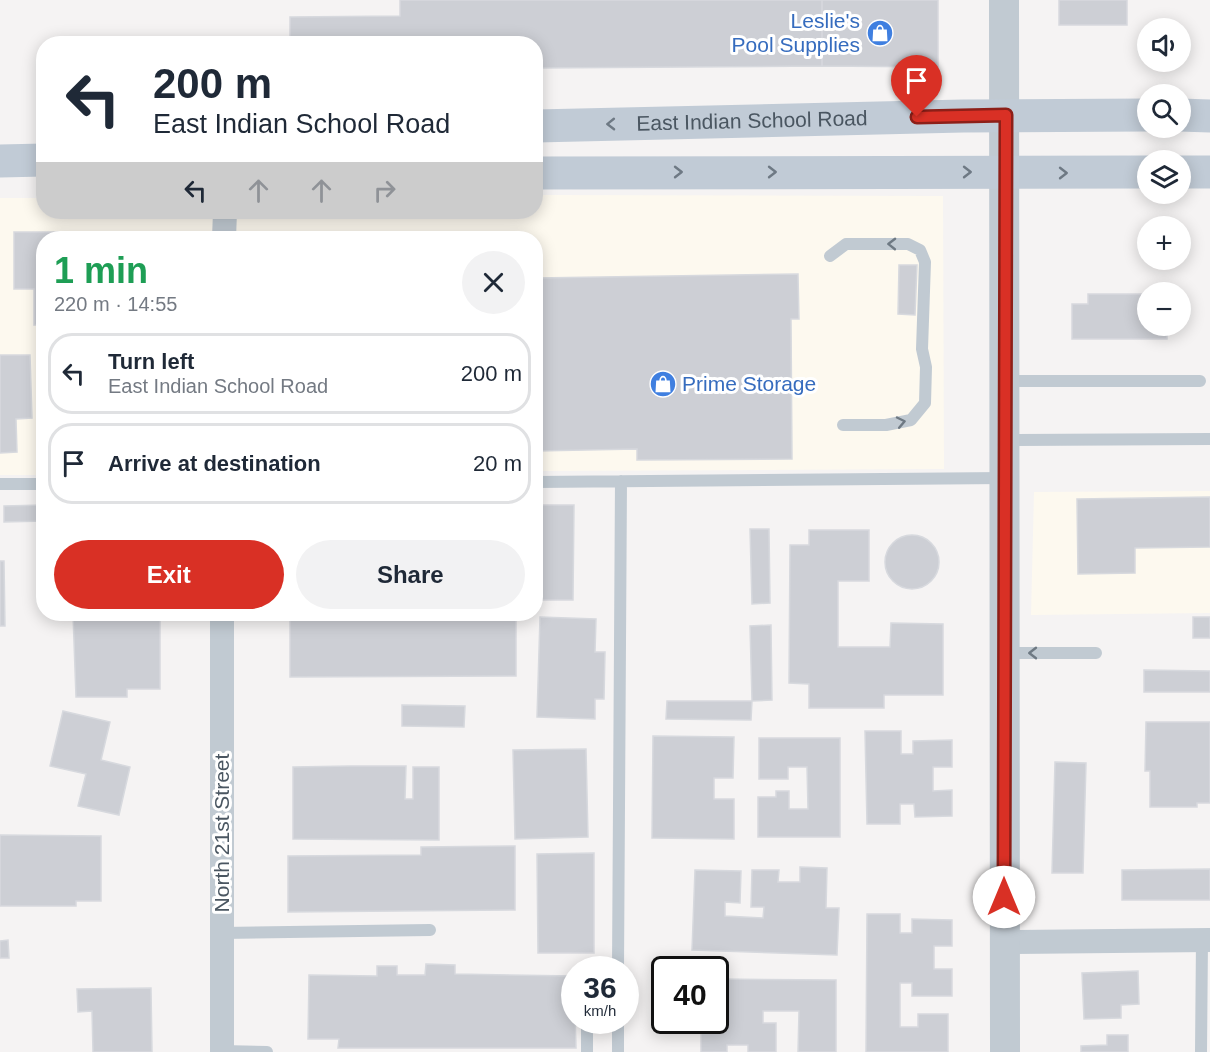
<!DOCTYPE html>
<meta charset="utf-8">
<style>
:root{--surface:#fff;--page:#f2f2f3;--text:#1f2937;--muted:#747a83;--line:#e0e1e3;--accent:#d93025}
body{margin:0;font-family:Arial,sans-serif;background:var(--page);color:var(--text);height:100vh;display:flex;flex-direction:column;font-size:22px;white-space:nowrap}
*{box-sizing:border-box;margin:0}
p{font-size:20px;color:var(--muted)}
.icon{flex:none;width:33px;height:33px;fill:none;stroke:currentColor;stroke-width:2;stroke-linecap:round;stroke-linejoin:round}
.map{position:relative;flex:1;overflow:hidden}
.drawer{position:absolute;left:36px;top:231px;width:507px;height:390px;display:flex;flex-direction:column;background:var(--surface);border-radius:24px;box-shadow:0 3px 15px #0003}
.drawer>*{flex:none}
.guide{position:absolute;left:36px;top:36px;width:507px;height:183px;border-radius:24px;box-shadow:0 3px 15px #0003;background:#fff;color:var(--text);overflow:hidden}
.fabs{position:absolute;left:1137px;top:18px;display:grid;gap:12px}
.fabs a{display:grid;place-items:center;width:54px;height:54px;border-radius:50%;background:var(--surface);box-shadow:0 3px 15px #0003;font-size:30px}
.speed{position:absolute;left:561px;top:956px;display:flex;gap:12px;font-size:30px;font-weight:700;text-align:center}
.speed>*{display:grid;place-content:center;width:78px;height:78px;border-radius:50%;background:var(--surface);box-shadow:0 3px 15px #0003;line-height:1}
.speed small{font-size:15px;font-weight:400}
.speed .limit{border:3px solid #111;border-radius:9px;background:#fff;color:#111}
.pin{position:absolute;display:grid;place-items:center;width:51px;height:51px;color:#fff;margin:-62px -26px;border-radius:50% 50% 50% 0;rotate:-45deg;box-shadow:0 0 6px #0007}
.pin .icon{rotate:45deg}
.me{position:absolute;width:66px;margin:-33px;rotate:0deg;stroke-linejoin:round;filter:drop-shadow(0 0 4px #0008)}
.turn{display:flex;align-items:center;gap:21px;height:126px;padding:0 18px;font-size:27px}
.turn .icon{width:78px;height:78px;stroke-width:2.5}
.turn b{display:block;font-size:42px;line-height:51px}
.lanes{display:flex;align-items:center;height:57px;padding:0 18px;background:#0003;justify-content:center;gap:30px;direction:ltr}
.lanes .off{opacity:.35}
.round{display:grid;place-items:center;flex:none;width:63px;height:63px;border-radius:32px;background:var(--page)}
.overview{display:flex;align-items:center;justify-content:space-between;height:102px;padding:0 18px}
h1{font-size:36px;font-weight:700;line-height:45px;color:#1e9e55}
.action{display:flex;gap:12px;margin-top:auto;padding:12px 18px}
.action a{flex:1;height:69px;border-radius:36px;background:var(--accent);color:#fff;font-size:24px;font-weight:700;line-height:69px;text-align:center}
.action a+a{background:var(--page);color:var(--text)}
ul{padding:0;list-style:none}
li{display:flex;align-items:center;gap:18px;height:81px;margin:0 12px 9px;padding:0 6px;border:3px solid var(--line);border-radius:24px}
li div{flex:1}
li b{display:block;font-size:22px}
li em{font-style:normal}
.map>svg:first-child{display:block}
.commercial{fill:#fdf9ef}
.building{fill:#cdcfd5;stroke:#d7d9de;stroke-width:1.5}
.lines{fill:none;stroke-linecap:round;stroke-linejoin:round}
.service{stroke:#c1cad2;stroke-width:12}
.minor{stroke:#c1cad2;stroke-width:24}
.tertiary{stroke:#c1cad2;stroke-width:30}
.secondary{stroke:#c1cbd6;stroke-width:33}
.oneway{stroke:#6e7984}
.oneway2{stroke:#6e7983}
.route-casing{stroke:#8d1f18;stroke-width:15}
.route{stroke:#d93025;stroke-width:10}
.labels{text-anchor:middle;stroke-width:6;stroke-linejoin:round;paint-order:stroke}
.shop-label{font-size:21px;fill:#366cbe;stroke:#fff;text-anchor:end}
.street-label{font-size:21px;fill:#4a5661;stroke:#fff}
</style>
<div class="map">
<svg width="1210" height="1052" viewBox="0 0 1210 1052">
<rect width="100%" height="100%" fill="#f5f3f3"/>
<path class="commercial" d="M536 195 943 196 944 469 536 471V238H44L43 475H0V198H43L44 212H536Z
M1210 491V613L1031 615 1034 492Z"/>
<path class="building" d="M400 0H822V66L536 68V44H290V17L400 16Z
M822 0H938V67L822 66Z
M1059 0H1127V25H1059Z
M14 232H84V235H122V238H44V325H34V289H14Z
M899 265H917L915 315 898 314Z
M798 274 799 319H791L792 459 637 460V449L536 451V278Z
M1088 294H1148V326H1167V339H1072V304H1088Z
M0 355H30L32 418 16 419 17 452 0 453Z
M1210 497V547L1135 548V573L1078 574 1077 499Z
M44 505V521L4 522V506Z
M536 505H574L573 600H536Z
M750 529H769L770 603 752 604Z
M809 530H869V581H838V647H890L891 623 943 624V695H884V708H809V684L789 683 790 545H809Z
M885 562a27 27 0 1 1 54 0a27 27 0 1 1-54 0Z
M0 561H4L5 626H0Z
M73 614H160V689H127V697H76Z
M540 617 596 619 595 652H605L604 699H595V719L537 717Z
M1193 617H1210V638H1193Z
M290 620H516V676L290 677Z
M771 625 772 700 752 701 750 626Z
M1144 670 1210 671V692H1144Z
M667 701H752L751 720 666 719Z
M402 705 465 706 464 727 402 726Z
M63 711 110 722 101 760 130 767 119 815 78 806 86 774 50 766Z
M1146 722H1210V803H1197V807H1150V771H1145Z
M865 731H901V754H913V741L952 740V767H933V791L952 790V816L915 817 914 804H900V824H867Z
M653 736 734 737 733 778H714V799H734V839L652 838Z
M759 738H840V837H758V797H776V791H789V809H808L807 767H788V779H759Z
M586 749 588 837 515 839 513 750Z
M1055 762 1086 763 1083 873H1052Z
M351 766H406L405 799H413V767H439V840L293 839V767Z
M0 835 101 836V901H76V906H0Z
M515 846V910L288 912V856L421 855V847Z
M594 853V953H538L537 854Z
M800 867 827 868 826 908H839L837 955 692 950 695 870 741 871 740 903 725 902V916L763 918 764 907H751L752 870H779L778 882H800Z
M1210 869V900H1122V870Z
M867 914H900V933H912V919L952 920V946H934V969H952V996H912V983H900V1027H918V1014H948V1052H866Z
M8 940 9 958H0V941Z
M426 964 455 965V974L574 976 576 1048H338L339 1039H308L309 975 377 976V966H397V975H425Z
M1138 971 1139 1004 1121 1005V1018L1084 1019 1082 973Z
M716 979 836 980V1052H798L799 1011H763V1023H776V1052H748V1045H727V1052H701V1020H716Z
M151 988 152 1052H93L92 1011 78 1012 77 989Z
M1107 1035H1128V1052H1081V1046L1107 1045Z"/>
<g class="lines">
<path class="service" d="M830 256 846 244H908L920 250 925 262 922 349 926 367 925 403 911 420 886 425H843
M1005 381H1200
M1005 440 1210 439
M536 482 1005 478
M0 484H44
M1005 653H1096
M222 933 430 930
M618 969 621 481
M587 1020V1052
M222 1051 267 1052
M618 1052V1020
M1201 1052 1202 940"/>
<path class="minor" d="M224 238 225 212
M1005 942 1210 940
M222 1052V614"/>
<path class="tertiary" d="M1004 0 1005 1052"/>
<g class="secondary">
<path d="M1180 115 1210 116"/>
<path id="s1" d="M536 126 963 116 1148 115"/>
<path d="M0 161 44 160"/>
<path d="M1180 172H1210"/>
<path d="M536 173 1148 172"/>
</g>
</g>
<defs><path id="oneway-chevron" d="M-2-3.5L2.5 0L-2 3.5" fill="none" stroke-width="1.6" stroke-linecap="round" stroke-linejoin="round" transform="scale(1.5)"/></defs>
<g class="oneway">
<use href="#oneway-chevron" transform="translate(611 124) rotate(179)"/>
<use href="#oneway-chevron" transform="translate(678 172)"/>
<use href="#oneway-chevron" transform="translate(772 172)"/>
<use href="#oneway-chevron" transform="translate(967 172)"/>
<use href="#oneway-chevron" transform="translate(1063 173)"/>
</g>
<g class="oneway2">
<use href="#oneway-chevron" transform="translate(892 244) rotate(-179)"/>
<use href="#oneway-chevron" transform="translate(901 422) rotate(-12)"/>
<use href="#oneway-chevron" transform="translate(1033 653) rotate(-180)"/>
</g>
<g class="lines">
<defs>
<path id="route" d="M917 117 1006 115 1004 897"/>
</defs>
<use href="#route" class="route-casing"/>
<use href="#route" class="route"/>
</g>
<defs>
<symbol id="shop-disc" viewBox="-11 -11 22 22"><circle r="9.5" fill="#3f7fe0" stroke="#fff"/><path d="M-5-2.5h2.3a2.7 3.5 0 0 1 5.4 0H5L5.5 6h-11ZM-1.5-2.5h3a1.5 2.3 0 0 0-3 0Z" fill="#fff"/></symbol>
</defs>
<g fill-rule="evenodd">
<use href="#shop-disc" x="865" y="18" width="30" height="30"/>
<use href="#shop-disc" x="648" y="369" width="30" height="30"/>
</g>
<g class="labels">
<g class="shop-label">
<text x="860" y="28">Leslie's<tspan x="860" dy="24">Pool Supplies</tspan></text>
<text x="682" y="391" text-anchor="start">Prime Storage</text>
</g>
<g class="street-label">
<text dy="7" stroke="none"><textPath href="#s1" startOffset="216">East Indian School Road</textPath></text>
<text transform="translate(222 833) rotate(-90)" y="7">North 21st Street</text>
</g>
</g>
</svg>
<div class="fabs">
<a><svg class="icon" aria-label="sound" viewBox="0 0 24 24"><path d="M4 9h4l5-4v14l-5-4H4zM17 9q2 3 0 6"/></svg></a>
<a><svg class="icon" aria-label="search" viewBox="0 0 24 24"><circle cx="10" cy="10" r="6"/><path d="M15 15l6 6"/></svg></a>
<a><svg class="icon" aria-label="layers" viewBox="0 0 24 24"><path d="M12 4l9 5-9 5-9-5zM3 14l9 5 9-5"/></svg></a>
<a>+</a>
<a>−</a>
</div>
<div class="speed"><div>36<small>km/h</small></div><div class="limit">40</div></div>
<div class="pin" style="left:917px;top:117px;background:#d93025"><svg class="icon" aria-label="arrive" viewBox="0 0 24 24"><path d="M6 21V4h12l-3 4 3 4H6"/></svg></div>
<svg class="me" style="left:1004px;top:897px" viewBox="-20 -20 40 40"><circle r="19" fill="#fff"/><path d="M0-13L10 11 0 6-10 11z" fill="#d93025"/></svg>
<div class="guide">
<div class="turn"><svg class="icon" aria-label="left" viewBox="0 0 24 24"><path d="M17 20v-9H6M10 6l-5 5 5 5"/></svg><div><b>200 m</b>East Indian School Road</div></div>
<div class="lanes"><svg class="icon" aria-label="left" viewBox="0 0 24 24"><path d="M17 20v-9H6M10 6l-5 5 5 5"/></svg><svg class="icon off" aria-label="ahead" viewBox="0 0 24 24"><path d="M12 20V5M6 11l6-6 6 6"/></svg><svg class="icon off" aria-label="ahead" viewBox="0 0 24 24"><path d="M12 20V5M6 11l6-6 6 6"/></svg><svg class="icon off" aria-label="right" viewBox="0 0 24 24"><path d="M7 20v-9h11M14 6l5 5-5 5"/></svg></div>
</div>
<section class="drawer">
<div class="overview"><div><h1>1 min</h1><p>220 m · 14:55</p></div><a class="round"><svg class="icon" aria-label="close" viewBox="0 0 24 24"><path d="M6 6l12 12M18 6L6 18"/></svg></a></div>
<ul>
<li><svg class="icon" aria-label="left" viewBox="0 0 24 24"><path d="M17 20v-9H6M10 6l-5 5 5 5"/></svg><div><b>Turn left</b><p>East Indian School Road</p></div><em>200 m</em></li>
<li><svg class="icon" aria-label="arrive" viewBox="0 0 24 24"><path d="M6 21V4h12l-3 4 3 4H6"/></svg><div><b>Arrive at destination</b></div><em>20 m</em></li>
</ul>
<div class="action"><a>Exit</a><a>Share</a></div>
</section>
</div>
